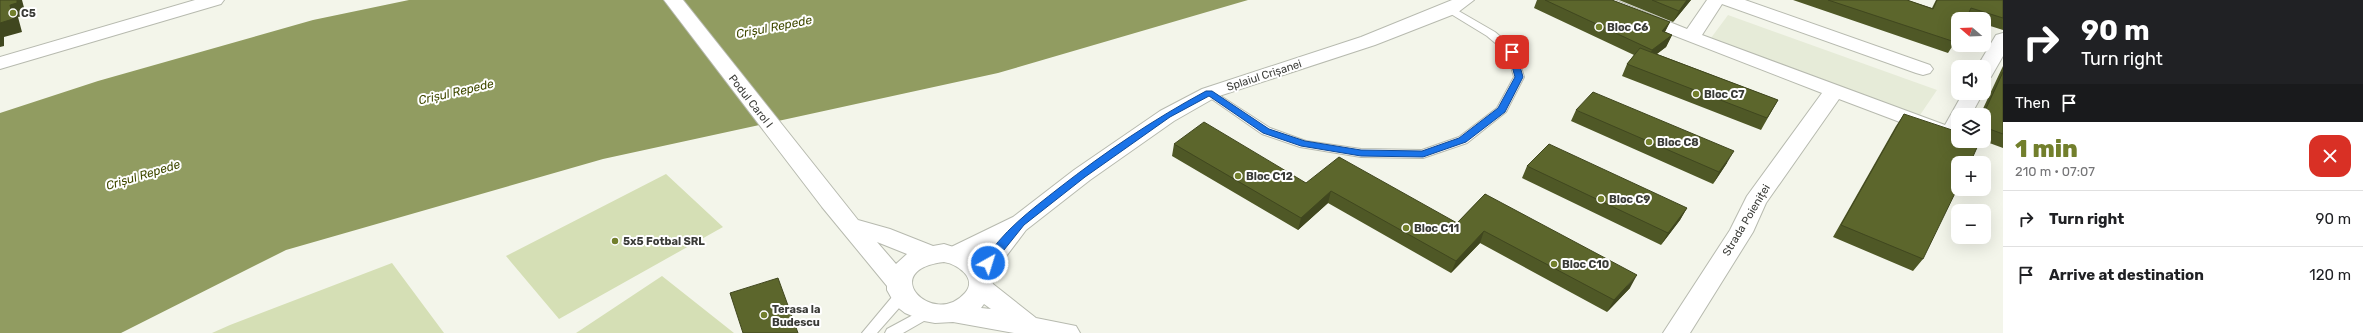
<!DOCTYPE html>
<meta charset="utf-8">
<style>
:root{--surface:#fff;--page:#f6f6f6;--text:#202124;--muted:#757577;--line:#e0e0e0;--accent:#727f2c}
body{margin:0;font-family:Rubik,sans-serif;background:var(--page);color:var(--text);height:100vh;display:flex;flex-direction:column;font-size:15px;white-space:nowrap}
*{box-sizing:border-box;margin:0}
p{font-size:13px;color:var(--muted)}
.icon{flex:none;width:22px;height:22px;fill:none;stroke:currentColor;stroke-width:2;stroke-linecap:round;stroke-linejoin:round}
.map{position:relative;flex:1;overflow:hidden}
.details{display:flex;flex-direction:column;background:var(--surface);width:360px}
.details>*{flex:none}
.banner{background:#202124;color:#fff;overflow:hidden}
.needle{width:26px;rotate:289deg}
.fabs{position:absolute;left:1951px;top:12px;display:grid;gap:8px}
.fabs a{display:grid;place-items:center;width:40px;height:40px;border-radius:8px;background:var(--surface);box-shadow:0 4px 16px #0002;font-size:20px}
.pin{position:absolute;display:grid;place-items:center;width:34px;height:34px;color:#fff;margin:-17px;border-radius:8px;box-shadow:0 2px 6px #0006}
.me{position:absolute;width:44px;margin:-22px;rotate:39deg;stroke-linejoin:round;filter:drop-shadow(0 0 3px #0008)}
.turn{display:flex;align-items:center;gap:14px;height:84px;padding:0 12px;font-size:18px}
.turn .icon{width:52px;height:52px;stroke-width:2.5}
.turn b{display:block;font-size:28px;line-height:34px}
.then{display:flex;align-items:center;height:38px;padding:0 12px;background:#0003;gap:8px;font-size:15px}
.round{display:grid;place-items:center;flex:none;width:42px;height:42px;border-radius:12px;background:var(--page)}
.summary{display:flex;align-items:center;justify-content:space-between;height:68px;padding:0 12px}
h1{font-size:24px;font-weight:800;line-height:30px;color:var(--accent)}
ul{padding:0;list-style:none}
li{display:flex;align-items:center;gap:12px;height:56px;padding:0 12px;border-top:1px solid var(--line)}
li div{flex:1}
li b{display:block;font-size:15px}
li em{font-style:normal}
main{display:flex;flex:1;min-height:0}
.map>svg:first-child{display:block}
.built{fill:#e6ebd8}
.green{fill:#d5dfb5}
.water{fill:#919c61}
.lines{fill:none;stroke-linecap:round;stroke-linejoin:round}
.service-casing{stroke:#b7baaf;stroke-width:2}
.minor-casing{stroke:#b7baaf;stroke-width:2}
.tertiary-casing{stroke:#b7baaf;stroke-width:2}
.service{fill:#fff;fill-rule:evenodd}
.minor{fill:#fff;fill-rule:evenodd}
.tertiary{fill:#fff;fill-rule:evenodd}
.wall{fill:#4f5826}
.shaded-wall{fill:#40471f}
.building{fill:#5c662c;stroke:#40471f}
.route{fill:#1a73e8;stroke:#114b97}
.poi-dot{fill:#727f2c;stroke:#fff;stroke-width:1.5}
.labels{text-anchor:middle;stroke-width:4;stroke-linejoin:round;paint-order:stroke}
.poi-label{font-size:11px;font-weight:bold;fill:#3a3b37;stroke:#fff;text-anchor:start}
.street-label{font-size:11px;fill:#3a3b37;stroke:#fff}
.water-label{font-size:12px;font-style:italic;fill:#414a00;stroke:#fff}
</style>
<main>
<div class="map">
<svg width="2003" height="333" viewBox="0 0 2003 333">
<rect width="100%" height="100%" fill="#f3f5ea"/>
<path class="built" d="M1728 15 1937 90 1918 118 1711 38Z"/>
<path class="green" d="M666 174 723 227 559 319 506 256Z
M392 263 444 333H212L230 325Z
M662 276 734 333H576Z"/>
<path class="water" d="M409 0H1248L998 73 603 159 286 250 121 333H0V113L98 81 313 20Z"/>
<g class="lines">
<defs>
<path id="service" d="M1450 6 1495 32 1516 50 1524 77 1506 112 1467 143 1423 158 1361 157 1300 147 1262 134 1203 93 1209 90 1213 91 1270 128 1306 141 1361 149 1422 150 1459 137 1497 108 1514 77 1507 53 1487 36 1446 11 1445 9Z
M902 290 907 291 909 295 907 299 877 333H862L897 291Z
M926 308 931 309 933 313 931 317 903 333H885L887 329Z"/>
<path id="minor" d="M195 0H224L221 4 0 69V57Z
M1452 0H1474L1457 13 1375 45 1216 97 1174 121 1090 180 1026 230 989 279 980 282 971 279 968 273 984 251 955 264 947 261 943 255 947 249 1013 217 1074 170 1160 111 1202 89 1361 37Z
M1590 0H1615L1687 29 1707 0H1745L1930 65 1933 69 1930 73 1923 75 1916 73 1722 4 1702 35 1945 125 1963 93H1983L1971 115H1958V138L1950 141 1839 99 1766 203 1753 232 1690 333H1663L1730 230 1747 196 1822 93 1593 4Z
M2003 33V56L1991 77 1984 79V67H1977L1996 35Z"/>
<path id="tertiary" d="M664 0H683L858 220 890 229 933 246 944 244 969 252 983 261 987 267 993 284 1036 318 1076 326 1080 333H1014L953 322 935 323 924 321 905 313 896 306 887 290V286L822 207ZM877 242 907 254 896 264ZM944 262C957 264 978 278 965 293 933 329 876 270 944 262ZM984 304 991 309 981 308Z"/>
</defs>
<use href="#service" class="service-casing"/>
<use href="#minor" class="minor-casing"/>
<use href="#tertiary" class="tertiary-casing"/>
<use href="#service" class="service"/>
<use href="#minor" class="minor"/>
<use href="#tertiary" class="tertiary"/>
</g>
<path class="wall" d="M1537 0H1612L1670 22 1665 32 1672 35 1666 47 1657 54 1778 100 1761 130 1622 76 1627 64 1634 55 1534 8Z
M1619 0H1691L1673 22Z
M1793 0H1907L1932 8 1936 0H2003V30L1984 24V19L1966 18 1955 42 1948 53Z
M2003 66V148L1984 141V115H1980Z
M1576 110 1727 163 1713 184 1571 121Z
M1904 114 1923 259 1913 271 1833 237 1896 126Z
M1174 144 1306 183 1457 223 1485 194 1630 288 1607 312 1480 243 1451 273 1328 203 1298 230 1172 156Z
M1527 166 1687 208 1680 220 1661 245 1522 178Z"/>
<path class="shaded-wall" d="M17 0H22L26 15 18 17 22 32 4 37V46L0 47V23L10 5Z
M1687 0H1691L1673 22 1679 11Z
M1670 22 1664 33 1662 31Z
M1672 35 1666 47 1647 61 1652 50Z
M1734 151 1727 163 1713 184 1719 172Z
M1331 191 1328 203 1298 230 1301 218Z
M1687 208 1680 220 1661 245 1668 233Z
M1484 231 1480 243 1451 273 1456 261Z
M1637 275 1630 288 1607 312 1614 300Z"/>
<path class="building" d="M0 0H17V3L10 5 13 19 0 23Z
M1545 0H1612L1670 22 1662 31 1672 35 1652 50Z
M1652 0H1687L1679 11Z
M1828 0H1907L1933 9 1937 0H2003V18L1971 8 1966 19H1958V35L1955 42Z
M1640 48 1778 100 1767 118 1627 64Z
M2003 72V134L1984 127V115H1983Z
M1593 92 1734 151 1719 172 1576 110Z
M1904 114 1958 132V141H1980L1970 163H1958V187L1923 259 1841 225Z
M1204 122 1306 183 1339 157 1457 223 1485 194 1637 275 1614 300 1484 231 1456 261 1331 191 1301 218 1174 144Z
M1549 144 1687 208 1668 233 1527 166Z
M778 278 798 333H743L730 293Z"/>
<path class="route" d="M1512 49 1516 52 1523 77 1505 112 1466 142 1423 157 1361 156 1301 146 1263 133 1209 96 1170 117 1085 177 1024 225 992 265H984L983 263C1001 232 1031 210 1059 188 1105 152 1154 119 1206 91H1212L1269 129 1305 141 1361 150 1422 151 1459 138 1498 108 1515 77 1508 52Z"/>
<g class="poi-dot">
<circle cx="13" cy="13" r="4"/>
<circle cx="1599" cy="27" r="4"/>
<circle cx="1696" cy="94" r="4"/>
<circle cx="1649" cy="142" r="4"/>
<circle cx="1238" cy="176" r="4"/>
<circle cx="1601" cy="199" r="4"/>
<circle cx="1406" cy="228" r="4"/>
<circle cx="615" cy="241" r="4"/>
<circle cx="1554" cy="264" r="4"/>
<circle cx="764" cy="315" r="4"/>
</g>
<g class="labels">
<g class="poi-label">
<text x="21" y="17">C5</text>
<text x="1607" y="31">Bloc C6</text>
<text x="1704" y="98">Bloc C7</text>
<text x="1657" y="146">Bloc C8</text>
<text x="1246" y="180">Bloc C12</text>
<text x="1609" y="203">Bloc C9</text>
<text x="1414" y="232">Bloc C11</text>
<text x="623" y="245">5x5 Fotbal SRL</text>
<text x="1562" y="268">Bloc C10</text>
<text x="772" y="313">Terasa la<tspan x="772" dy="13">Budescu</tspan></text>
</g>
<g class="street-label">
<text transform="translate(1264 75) rotate(-18)" y="4">Splaiul Crișanei</text>
<text transform="translate(751 101) rotate(52)" y="4">Podul Carol I</text>
<text transform="translate(1746 220) rotate(-59)" y="4">Strada Poieniței</text>
</g>
<g class="water-label">
<text transform="translate(774 27) rotate(-11)" y="4">Crișul Repede</text>
<text transform="translate(456 92) rotate(-13)" y="4">Crișul Repede</text>
<text transform="translate(143 175) rotate(-17)" y="4">Crișul Repede</text>
</g>
</g>
</svg>
<div class="fabs">
<a><svg class="needle" viewBox="-14 -14 28 28"><path d="M0-13l5 13h-10z" fill="#e53935"/><path d="M0 13l5-13h-10z" fill="#757577"/></svg></a>
<a><svg class="icon" aria-label="sound" viewBox="0 0 24 24"><path d="M4 9h4l5-4v14l-5-4H4zM17 9q2 3 0 6"/></svg></a>
<a><svg class="icon" aria-label="layers" viewBox="0 0 24 24"><path d="M12 4l9 5-9 5-9-5zM3 14l9 5 9-5"/></svg></a>
<a>+</a>
<a>−</a>
</div>
<div class="pin" style="left:1512px;top:52px;background:#d93025"><svg class="icon" aria-label="arrive" viewBox="0 0 24 24"><path d="M6 21V4h12l-3 4 3 4H6"/></svg></div>
<svg class="me" style="left:988px;top:263px" viewBox="-20 -20 40 40"><circle r="17" fill="#1a73e8" stroke="#fff" stroke-width="3"/><path d="M0-11L8 9 0 5-8 9z" fill="#fff"/></svg>
</div>
<section class="details">
<div class="banner">
<div class="turn"><svg class="icon" aria-label="right" viewBox="0 0 24 24"><path d="M7 20v-9h11M14 6l5 5-5 5"/></svg><div><b>90 m</b>Turn right</div></div>
<div class="then">Then<svg class="icon" aria-label="arrive" viewBox="0 0 24 24"><path d="M6 21V4h12l-3 4 3 4H6"/></svg></div>
</div>
<div class="summary"><div><h1>1 min</h1><p>210 m · 07:07</p></div><a class="round" style="background:#d93025;color:#fff"><svg class="icon" aria-label="close" viewBox="0 0 24 24"><path d="M6 6l12 12M18 6L6 18"/></svg></a></div>
<ul>
<li><svg class="icon" aria-label="right" viewBox="0 0 24 24"><path d="M7 20v-9h11M14 6l5 5-5 5"/></svg><div><b>Turn right</b></div><em>90 m</em></li>
<li><svg class="icon" aria-label="arrive" viewBox="0 0 24 24"><path d="M6 21V4h12l-3 4 3 4H6"/></svg><div><b>Arrive at destination</b></div><em>120 m</em></li>
</ul>
</section>
</main>
